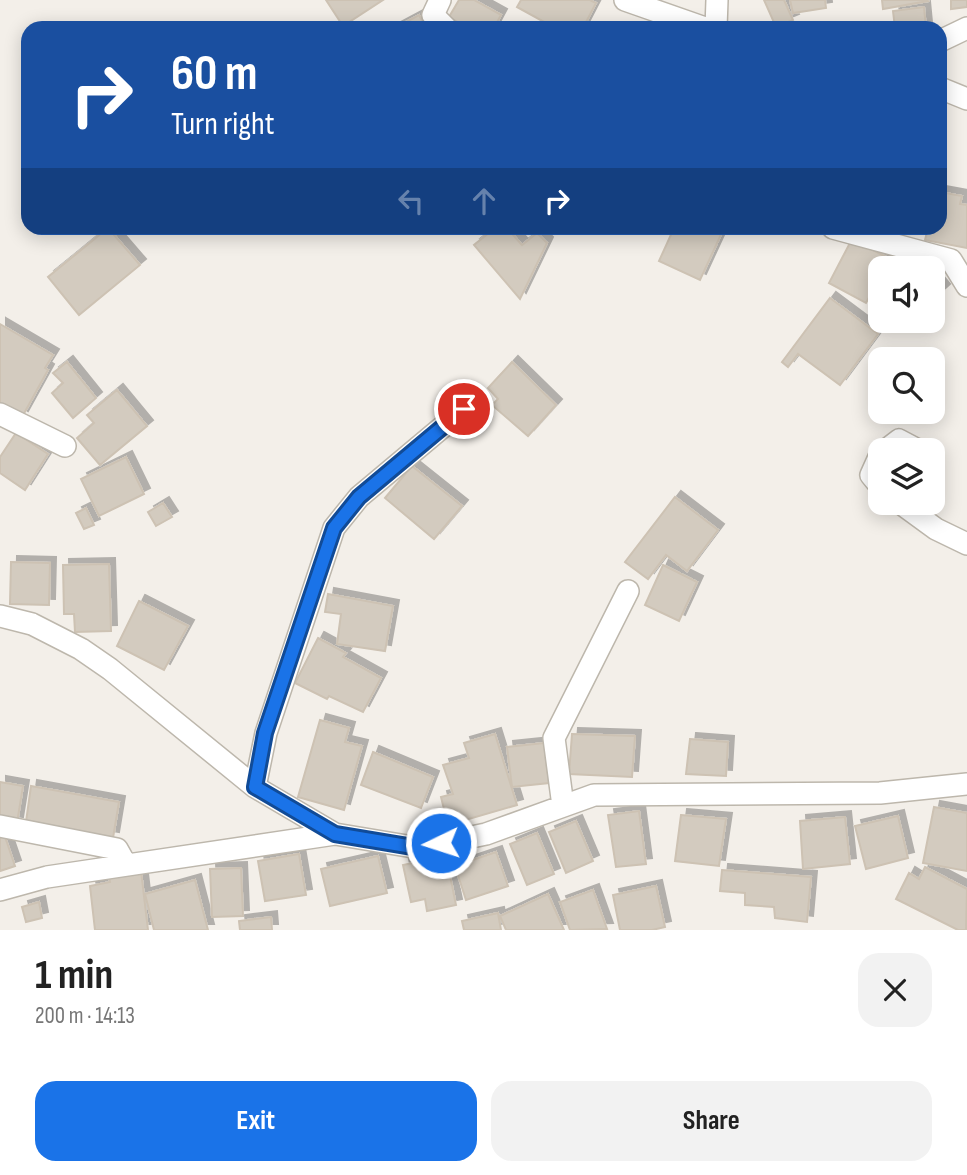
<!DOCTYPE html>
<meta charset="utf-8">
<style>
:root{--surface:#fff;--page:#f2f2f2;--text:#222;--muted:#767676;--accent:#1a73e8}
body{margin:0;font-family:"Sofia Sans Condensed",sans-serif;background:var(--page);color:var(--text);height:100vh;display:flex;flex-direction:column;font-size:26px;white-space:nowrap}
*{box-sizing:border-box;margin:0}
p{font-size:23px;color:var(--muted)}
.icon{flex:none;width:38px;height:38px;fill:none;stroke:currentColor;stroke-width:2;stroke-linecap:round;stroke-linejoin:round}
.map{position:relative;height:930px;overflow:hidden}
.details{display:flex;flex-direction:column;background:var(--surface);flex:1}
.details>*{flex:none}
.hud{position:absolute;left:21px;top:21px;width:926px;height:214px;border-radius:21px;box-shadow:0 4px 18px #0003;background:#1a4fa0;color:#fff;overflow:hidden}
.tools{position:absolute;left:868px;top:256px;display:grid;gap:14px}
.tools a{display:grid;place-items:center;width:77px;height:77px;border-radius:14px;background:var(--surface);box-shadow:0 4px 18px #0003;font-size:35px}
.pin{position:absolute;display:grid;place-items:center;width:60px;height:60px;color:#fff;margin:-30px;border:4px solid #fff;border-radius:50%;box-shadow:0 2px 7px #0007}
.me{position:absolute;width:77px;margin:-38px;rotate:266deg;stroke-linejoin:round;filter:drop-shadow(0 0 5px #0008)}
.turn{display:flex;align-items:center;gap:24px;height:147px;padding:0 35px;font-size:32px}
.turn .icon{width:91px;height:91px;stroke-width:2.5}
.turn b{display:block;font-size:49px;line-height:60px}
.lanes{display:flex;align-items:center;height:66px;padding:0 35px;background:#0003;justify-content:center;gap:35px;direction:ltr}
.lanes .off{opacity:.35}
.round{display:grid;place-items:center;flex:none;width:74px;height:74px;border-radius:21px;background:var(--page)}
.head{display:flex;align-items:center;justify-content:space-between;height:119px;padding:0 35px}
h1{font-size:42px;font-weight:700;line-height:52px}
.button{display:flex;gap:14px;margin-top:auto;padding:14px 35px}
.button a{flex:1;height:80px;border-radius:21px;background:var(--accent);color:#fff;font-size:28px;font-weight:700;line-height:80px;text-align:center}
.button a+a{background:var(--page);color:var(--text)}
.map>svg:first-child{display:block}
.building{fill:#d3cbbf;stroke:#cdc2b3;stroke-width:2;filter:url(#shadow)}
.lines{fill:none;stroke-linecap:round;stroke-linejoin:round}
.minor-casing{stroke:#bdb7ac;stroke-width:24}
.minor{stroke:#fff;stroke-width:21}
.route-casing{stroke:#114b97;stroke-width:18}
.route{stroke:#1a73e8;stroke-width:12}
</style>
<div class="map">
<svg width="967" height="930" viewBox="0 0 967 930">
<defs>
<filter id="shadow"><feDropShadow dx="6" dy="-6" stdDeviation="0" flood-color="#0004"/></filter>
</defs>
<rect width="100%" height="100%" fill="#f3efe9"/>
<path class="building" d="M326 0H383L343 26Z
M459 0H474L501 15 494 28H468L449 17Z
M521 0H590L596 3 583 28H555L517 7Z
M764 0H784L793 20 776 27Z
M790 0H825L826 8 793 13Z
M882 0H927L928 1 883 9Z
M951 0H967V7L951 9Z
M924 7 926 28H895L893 11Z
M419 15 426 28H395Z
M940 192 962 196 960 204 967 205V248L925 240 928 228H940Z
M108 228 140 265 79 315 48 277Z
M495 228H507L522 245 537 233 547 243 520 299 474 245Z
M674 228H724L700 280 659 261Z
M852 239 890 259 885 268H880V277L866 303 829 283Z
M933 277 944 290 933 300Z
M830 298 878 334 840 385 798 354 788 367 782 362Z
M0 324 53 355 45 368 48 370 22 417 0 404Z
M67 362 96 398 73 418 52 393 63 383 53 373Z
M512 362 556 405 528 436 492 405 498 399 488 388Z
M117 390 147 426 100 465 77 438 94 423 87 415Z
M16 433 48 454 25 490 0 473V457Z
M126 457 144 494 99 516 81 479Z
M412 466 462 506 434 539 385 498Z
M675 497 718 530 687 571 666 555 648 579 625 562Z
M163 503 172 517 156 526 148 512Z
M86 508 94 525 84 529 76 513Z
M11 562 50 563 49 605 10 604Z
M109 564 111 631 75 632 74 614H64L63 565Z
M663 565 697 582 679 621 645 605Z
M328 594 393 606 385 651 337 644 341 614 325 612Z
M139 601 188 626 164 670 117 646Z
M318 638 346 653 343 657 381 678 363 712 329 696 327 699 295 683Z
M320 720 349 728 345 742 362 746 344 810 298 797Z
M495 734 517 805 448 825 441 797 453 794 443 765 469 758 464 743Z
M572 734 635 736 632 777 569 774Z
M690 739 728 742 726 776 686 774Z
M544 743 549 783 512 787 507 747Z
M373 752 433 777 421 808 361 785Z
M0 782 23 786 17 823 0 820Z
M31 786 119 802 113 838 26 822Z
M934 807 967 813V871L923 863Z
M639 811 646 864 616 867 608 815Z
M681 815 726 819 719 866 675 861Z
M898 816 908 858 866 869 855 826Z
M845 817 850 864 803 869 800 821Z
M576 821 593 861 566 873 549 832Z
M3 831 15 866 0 871V832Z
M537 833 554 874 527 885 510 844Z
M496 852 508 886 466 900 455 866Z
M299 854 306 895 265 901 258 861Z
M378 856 387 893 330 906 321 869Z
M446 856 456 905 427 911 425 899 411 902 403 865Z
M925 867 967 889 966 930H958L896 899 909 873 919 879Z
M241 868 243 916 212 917 210 869Z
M722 870 811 877 807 922 775 918 774 907 745 905V893L720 891Z
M141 871 148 930H95L90 886 110 882 109 876Z
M195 880 208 930H154L145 894Z
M656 886 665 927 652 930H620L613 895Z
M593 890 607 929 570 930 560 902Z
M548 894 564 930H506L500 916Z
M39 902 42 918 26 922 22 907Z
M498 913 501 930H464L462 921Z
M271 917 272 930H240L239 921Z"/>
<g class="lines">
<defs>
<path id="minor" d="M440 0 433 15 446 28
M625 0 705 28
M716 28 717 0
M940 41 967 28
M940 88 967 99
M833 228 951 260 967 286
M0 414 65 446
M886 450 899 440 918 450
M880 455 871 475 880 486
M899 502 936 529 967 544
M0 616 32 624 81 649 110 669 255 787 335 834 419 848 486 834 594 795 880 793 967 784
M255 787 266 733 334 528 359 497 464 409
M563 806 554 738 628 591
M0 826 117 849 126 865
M0 890 47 877 335 834"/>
</defs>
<use href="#minor" class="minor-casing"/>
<use href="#minor" class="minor"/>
</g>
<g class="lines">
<defs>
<path id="route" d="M441 843 419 848 335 834 255 787 265 733 334 528 359 497 464 409"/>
</defs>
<use href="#route" class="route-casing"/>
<use href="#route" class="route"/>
</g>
</svg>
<div class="tools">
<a><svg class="icon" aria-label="sound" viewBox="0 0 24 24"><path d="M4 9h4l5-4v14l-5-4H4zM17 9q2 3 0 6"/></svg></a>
<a><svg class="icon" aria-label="search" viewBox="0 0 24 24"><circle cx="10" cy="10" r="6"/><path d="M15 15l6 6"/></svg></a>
<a><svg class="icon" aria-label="layers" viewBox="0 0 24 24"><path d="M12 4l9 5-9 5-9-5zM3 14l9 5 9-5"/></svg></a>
</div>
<div class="pin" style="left:464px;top:409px;background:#d93025"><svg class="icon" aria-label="arrive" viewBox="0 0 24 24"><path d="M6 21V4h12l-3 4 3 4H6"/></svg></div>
<svg class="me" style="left:441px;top:843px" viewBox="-20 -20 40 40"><circle r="17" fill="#1a73e8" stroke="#fff" stroke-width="3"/><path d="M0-11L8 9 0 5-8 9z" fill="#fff"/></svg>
<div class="hud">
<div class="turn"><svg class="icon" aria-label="right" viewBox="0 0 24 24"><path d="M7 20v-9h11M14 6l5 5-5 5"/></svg><div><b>60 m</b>Turn right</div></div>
<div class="lanes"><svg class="icon off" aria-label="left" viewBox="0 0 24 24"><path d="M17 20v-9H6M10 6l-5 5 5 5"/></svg><svg class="icon off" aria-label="ahead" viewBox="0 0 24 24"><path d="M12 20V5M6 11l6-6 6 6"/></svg><svg class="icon" aria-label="right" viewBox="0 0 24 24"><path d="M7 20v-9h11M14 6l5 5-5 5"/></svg></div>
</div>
</div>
<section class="details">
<div class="head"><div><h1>1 min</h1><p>200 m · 14:13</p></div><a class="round"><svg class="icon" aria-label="close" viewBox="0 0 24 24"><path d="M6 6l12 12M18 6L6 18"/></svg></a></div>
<div class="button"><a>Exit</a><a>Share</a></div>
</section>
